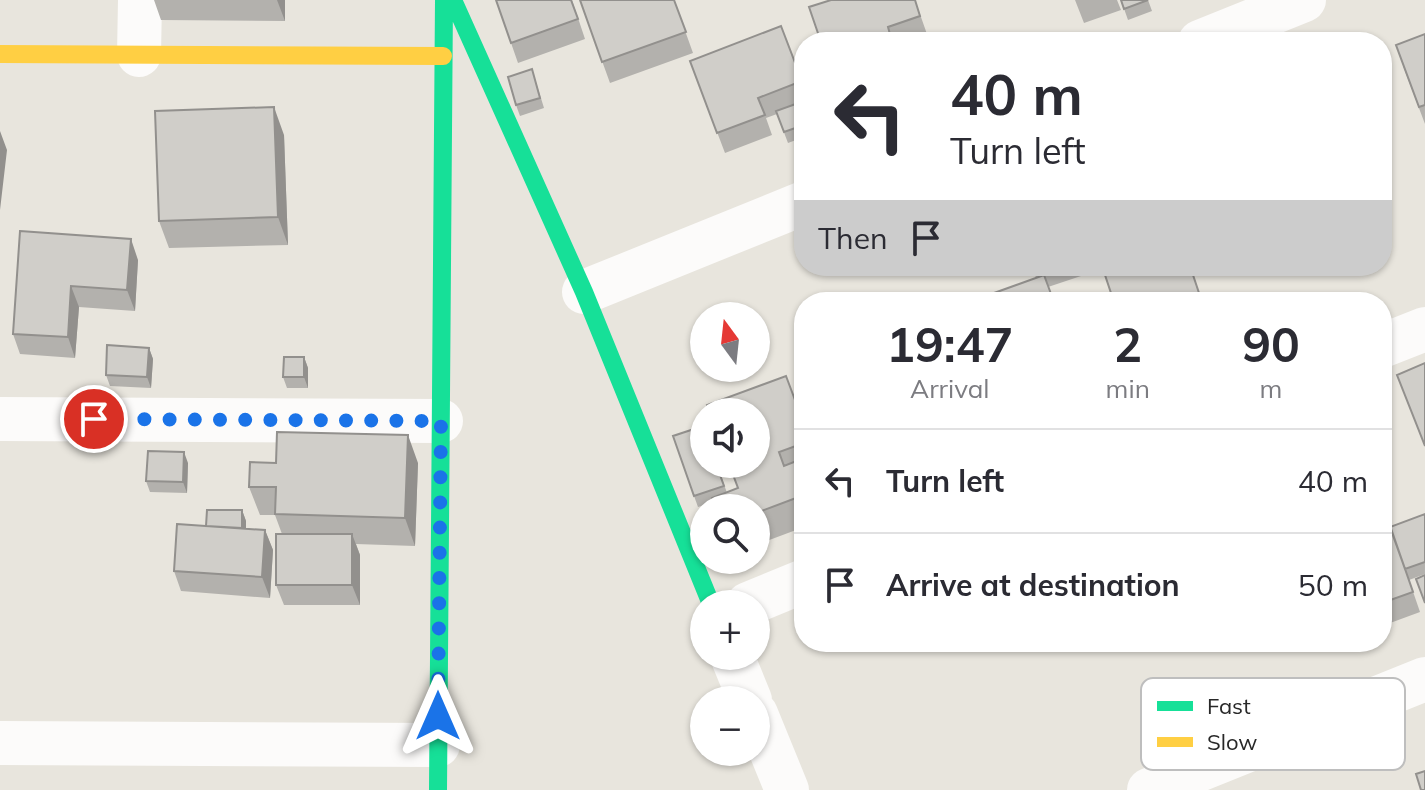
<!DOCTYPE html>
<meta charset="utf-8">
<style>
:root{--surface:#fff;--page:#f7f7f7;--text:#2b2b33;--muted:#7c7c81;--line:#e1e1e2}
body{margin:0;font-family:Mulish,sans-serif;background:var(--page);color:var(--text);height:100vh;display:flex;flex-direction:column;font-size:30px;white-space:nowrap}
*{box-sizing:border-box;margin:0}
p{font-size:26px;color:var(--muted)}
.icon{flex:none;width:44px;height:44px;fill:none;stroke:currentColor;stroke-width:2;stroke-linecap:round;stroke-linejoin:round}
.map{position:relative;flex:1;overflow:hidden}
.sheet{position:absolute;left:794px;top:292px;width:598px;height:360px;display:flex;flex-direction:column;background:var(--surface);border-radius:32px;box-shadow:0 2px 6px #0004}
.sheet>*{flex:none}
.top-card{position:absolute;left:794px;top:32px;width:598px;height:244px;border-radius:32px;box-shadow:0 2px 6px #0004;background:#fff;color:var(--text);overflow:hidden}
.needle{width:52px;rotate:345deg}
.tools{position:absolute;left:690px;top:302px;display:grid;gap:16px}
.tools a{display:grid;place-items:center;width:80px;height:80px;border-radius:50%;background:var(--surface);box-shadow:0 2px 6px #0004;font-size:40px}
.pin{position:absolute;display:grid;place-items:center;width:68px;height:68px;color:#fff;margin:-34px;border:4px solid #fff;border-radius:50%;box-shadow:0 2px 8px #0007}
.me{position:absolute;width:88px;margin:-44px;rotate:0deg;stroke-linejoin:round;filter:drop-shadow(0 0 6px #0008)}
.turn{display:flex;align-items:center;gap:28px;height:168px;padding:0 24px;font-size:36px}
.turn .icon{width:104px;height:104px;stroke-width:2.5}
.turn b{display:block;font-size:56px;line-height:68px}
.then{display:flex;align-items:center;height:76px;padding:0 24px;background:#0003;gap:16px;font-size:30px}
.eta{display:flex;justify-content:space-evenly;align-items:center;height:136px;text-align:center}
.eta b{font-size:48px;font-weight:700;line-height:56px}
ul{padding:0;list-style:none}
li{display:flex;align-items:center;gap:24px;height:104px;padding:0 24px;border-top:2px solid var(--line)}
li div{flex:1}
li b{display:block;font-size:30px}
li em{font-style:normal}
.map>svg:first-child{display:block}
.lines{fill:none;stroke-linecap:round;stroke-linejoin:round}
.street{stroke:#fcfbfa;stroke-width:44}
.fast{stroke:#16e098;stroke-width:18}
.slow{stroke:#ffcf43;stroke-width:18}
.wall{fill:#b3b1ad}
.shaded-wall{fill:#92908d}
.building{fill:#d0cec9;stroke:#92908d;stroke-width:2}
.route{stroke:#1a73e8;stroke-width:14;stroke-dasharray:0 25.2}
.key{fill:#fff;stroke:#bebebe;stroke-width:2}
.key-label{font-size:22px;fill:#282828}
</style>
<div class="map">
<svg width="1425" height="790" viewBox="0 0 1425 790">
<rect width="100%" height="100%" fill="#e8e5dd"/>
<g class="lines">
<path class="street" d="M1200 42 1304 0
M139 55 140 0
M584 292 804 203
M1382 346 1425 329
M0 419 441 421
M748 604 804 581
M732 656 750 700
M756 714 787 790
M0 743 438 745
M1149 790 1425 679"/>
<path class="fast" d="M453 0 584 292 711 604
M438 790 444 0"/>
<path class="slow" d="M0 54 443 56"/>
</g>
<path class="wall" d="M154 0H285V21L161 20Z
M496 0H572L585 39 518 63Z
M580 0H674L693 53 610 83Z
M915 0 928 37 912 42H821Z
M1075 0H1117L1121 10 1084 23Z
M1121 0H1148L1152 11 1128 20Z
M781 26 804 88V137L788 143 777 114 766 118 772 135 725 153 690 61Z
M1425 34V124L1403 66Z
M532 69 544 108 520 116 516 105Z
M284 135 288 245 169 248 159 221Z
M20 231 138 260 135 311 79 307 75 358 20 354 13 334Z
M1032 266H1084L1087 274 1048 287 1036 278Z
M149 348 153 359 151 388 110 386 106 375Z
M304 357 308 368V388H287L283 377Z
M804 424V527L756 545V508L714 502 698 507 694 496 717 464 727 493 738 489Z
M188 463 187 493 150 492 146 481Z
M418 463 415 546 356 544 360 555V605H284L276 585 282 534 275 515H260L249 487Z
M242 510 246 521V529L265 530 273 550 270 598 181 591 174 571 206 526Z
M1425 514V574L1409 580 1420 612 1382 626V519L1390 527Z"/>
<path class="shaded-wall" d="M277 0H285V21Z
M274 107 284 135 288 245 278 217Z
M0 131 7 150 0 210Z
M131 239 138 260 135 311 127 290Z
M71 286 79 307 75 358 68 337Z
M149 348 153 359 151 388 147 377Z
M304 357 308 368V388L304 377Z
M408 435 418 463 415 546 405 518Z
M184 452 188 463 187 493 183 482Z
M242 510 246 521V542L242 532Z
M265 530 273 550 270 598 262 577Z
M352 534 360 555V605L352 585Z"/>
<path class="building" d="M496 0H571L578 19 511 43Z
M580 0H674L686 32 602 62Z
M831 0H915L920 16 888 27 892 42H821L809 7Z
M1121 0H1148L1124 9Z
M781 26 802 81 758 98 765 115 717 133 690 61Z
M1425 34V105L1419 107 1396 45Z
M532 69 540 98 516 105 508 77Z
M804 101V125L784 132 776 111Z
M274 107 278 217 159 221 155 111Z
M20 231 131 239 127 290 71 286 68 337 13 334Z
M1102 266H1190L1202 302H1114Z
M1044 275 1054 302H969Z
M938 296 940 302H920Z
M107 345 149 348 147 377 106 375Z
M284 357H304V377H283Z
M1425 363V446L1397 375Z
M786 376 804 424V443L779 452 784 466 804 458V495L756 513V508H716L712 498 738 488 729 464H756V412H709L707 405Z
M703 426 704 429V464H716L724 486 694 496 673 436Z
M277 432 408 435 405 518 275 514 276 487H249L250 462 276 463Z
M148 451 184 452 183 482 146 481Z
M207 510H242V528L206 526Z
M1425 514V562L1405 569 1390 527Z
M1387 517 1413 592 1382 603V519Z
M177 524 265 530 262 577 174 571Z
M276 534H352V585H276Z
M1425 575V603L1416 579Z
M1425 771V790H1421L1416 774Z"/>
<g class="lines">
<path class="route" d="M94 419 441 421 438 716"/>
</g>
<rect x="1141" y="678" width="264" height="92" rx="12" class="key"/>
<rect x="1157" y="701" width="36" height="10" fill="#16e098"/>
<rect x="1157" y="737" width="36" height="10" fill="#ffcf43"/>
<g class="key-label">
<text x="1207" y="714">Fast</text>
<text x="1207" y="750">Slow</text>
</g>
</svg>
<div class="tools">
<a><svg class="needle" viewBox="-14 -14 28 28"><path d="M0-13l5 13h-10z" fill="#e53935"/><path d="M0 13l5-13h-10z" fill="#7c7c81"/></svg></a>
<a><svg class="icon" aria-label="sound" viewBox="0 0 24 24"><path d="M4 9h4l5-4v14l-5-4H4zM17 9q2 3 0 6"/></svg></a>
<a><svg class="icon" aria-label="search" viewBox="0 0 24 24"><circle cx="10" cy="10" r="6"/><path d="M15 15l6 6"/></svg></a>
<a>+</a>
<a>−</a>
</div>
<div class="pin" style="left:94px;top:419px;background:#d93025"><svg class="icon" aria-label="arrive" viewBox="0 0 24 24"><path d="M6 21V4h12l-3 4 3 4H6"/></svg></div>
<svg class="me" style="left:438px;top:716px" viewBox="-20 -20 40 40"><path d="M0-17L14 15 0 8-14 15z" fill="#1a73e8" stroke="#fff" stroke-width="4"/></svg>
<div class="top-card">
<div class="turn"><svg class="icon" aria-label="left" viewBox="0 0 24 24"><path d="M17 20v-9H6M10 6l-5 5 5 5"/></svg><div><b>40 m</b>Turn left</div></div>
<div class="then">Then<svg class="icon" aria-label="arrive" viewBox="0 0 24 24"><path d="M6 21V4h12l-3 4 3 4H6"/></svg></div>
</div>
<section class="sheet">
<div class="eta">
<div><b>19:47</b><p>Arrival</p></div>
<div><b>2</b><p>min</p></div>
<div><b>90</b><p>m</p></div>
</div>
<ul>
<li><svg class="icon" aria-label="left" viewBox="0 0 24 24"><path d="M17 20v-9H6M10 6l-5 5 5 5"/></svg><div><b>Turn left</b></div><em>40 m</em></li>
<li><svg class="icon" aria-label="arrive" viewBox="0 0 24 24"><path d="M6 21V4h12l-3 4 3 4H6"/></svg><div><b>Arrive at destination</b></div><em>50 m</em></li>
</ul>
</section>
</div>
